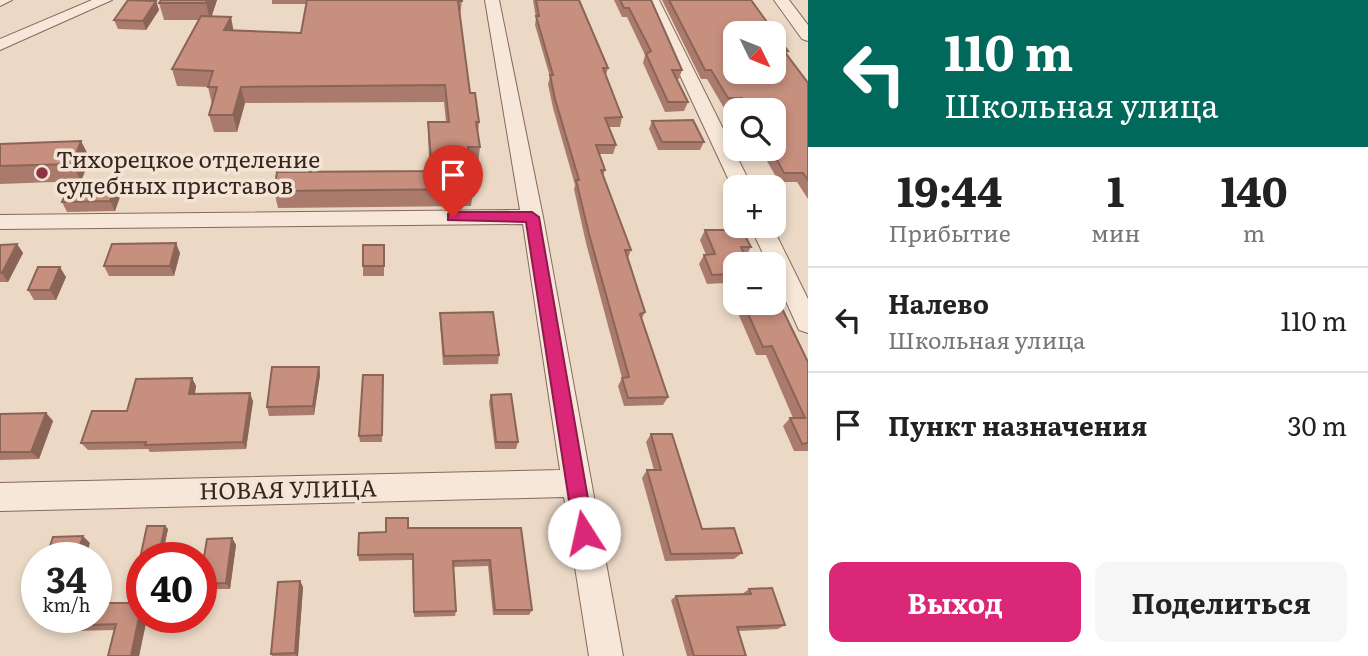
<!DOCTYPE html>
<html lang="ru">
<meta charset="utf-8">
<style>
:root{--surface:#fff;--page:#f6f6f6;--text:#222;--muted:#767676;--line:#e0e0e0;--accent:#db2777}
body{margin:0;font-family:Literata,serif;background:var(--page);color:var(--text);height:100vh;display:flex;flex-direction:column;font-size:26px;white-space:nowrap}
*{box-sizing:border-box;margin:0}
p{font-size:23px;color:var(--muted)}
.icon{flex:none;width:38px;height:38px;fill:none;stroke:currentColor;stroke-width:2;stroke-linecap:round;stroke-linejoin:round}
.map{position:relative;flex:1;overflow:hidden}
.side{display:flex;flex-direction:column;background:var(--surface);width:560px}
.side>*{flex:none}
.hud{background:#00695c;color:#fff;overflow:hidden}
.needle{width:46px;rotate:133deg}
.tools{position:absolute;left:723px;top:21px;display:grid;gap:14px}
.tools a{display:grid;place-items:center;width:63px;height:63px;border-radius:14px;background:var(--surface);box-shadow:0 4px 10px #0003;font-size:35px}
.speed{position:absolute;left:21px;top:542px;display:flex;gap:14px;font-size:35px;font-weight:700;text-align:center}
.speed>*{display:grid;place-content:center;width:91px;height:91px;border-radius:50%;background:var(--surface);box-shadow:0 4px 10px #0003;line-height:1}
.speed small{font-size:18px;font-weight:400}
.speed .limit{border:10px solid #d22;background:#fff;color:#111}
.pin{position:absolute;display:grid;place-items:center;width:60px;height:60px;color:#fff;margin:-72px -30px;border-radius:50% 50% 50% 0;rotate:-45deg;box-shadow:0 0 7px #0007}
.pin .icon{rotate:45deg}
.me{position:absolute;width:77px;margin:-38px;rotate:350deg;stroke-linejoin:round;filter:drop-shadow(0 0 5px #0008)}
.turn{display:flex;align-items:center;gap:24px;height:147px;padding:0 21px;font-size:32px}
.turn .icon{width:91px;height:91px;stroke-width:2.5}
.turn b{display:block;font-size:49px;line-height:60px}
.eta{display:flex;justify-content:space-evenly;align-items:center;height:119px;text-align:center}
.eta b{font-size:42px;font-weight:700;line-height:49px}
.primary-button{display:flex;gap:14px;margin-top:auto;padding:14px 21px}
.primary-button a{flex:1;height:80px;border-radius:14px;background:var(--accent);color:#fff;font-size:28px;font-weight:700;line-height:80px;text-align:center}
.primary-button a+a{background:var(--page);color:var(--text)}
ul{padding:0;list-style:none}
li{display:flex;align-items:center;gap:21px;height:105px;padding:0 21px;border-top:2px solid var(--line)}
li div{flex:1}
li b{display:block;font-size:26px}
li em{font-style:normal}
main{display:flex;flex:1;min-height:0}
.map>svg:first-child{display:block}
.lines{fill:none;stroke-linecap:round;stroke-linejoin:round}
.minor-casing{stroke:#846a5d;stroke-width:2}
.minor{fill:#f6e7d8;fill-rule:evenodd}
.wall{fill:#aa7b6c}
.shaded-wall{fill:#8b6458}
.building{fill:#c68f7e;stroke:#8b6458;stroke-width:2;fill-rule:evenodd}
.route{fill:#db2777;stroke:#8e194d;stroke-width:2}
.poi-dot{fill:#8e3244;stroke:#f3e4d5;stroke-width:2.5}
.labels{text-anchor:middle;stroke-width:7;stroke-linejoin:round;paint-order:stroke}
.poi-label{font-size:23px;fill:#362620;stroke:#f3e4d5;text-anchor:start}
.street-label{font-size:23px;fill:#362620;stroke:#f3e4d5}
</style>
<main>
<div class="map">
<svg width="808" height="656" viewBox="0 0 808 656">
<rect width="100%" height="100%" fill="#ebd9c6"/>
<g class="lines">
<defs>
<path id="minor" d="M0 0H12L0 6Z
M92 0H112L0 50V39Z
M485 0H499L543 217 623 656H589L564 497 0 511V483L560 470 523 224 0 229V215L520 210Z
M645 0H659L752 187H735V192L732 187Z
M774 0H789L808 25V41L802 39Z
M750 226H772L808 299V333L799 330 774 275V264H768Z"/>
</defs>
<use href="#minor" class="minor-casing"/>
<use href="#minor" class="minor"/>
</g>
<path class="wall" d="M217 0 212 16 234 30 301 33 306 4H272V0H462L460 17 470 93 479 122 478 133 480 147 478 164H470L473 189 471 206 278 208 274 191 430 171 428 139V122H446L444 102 245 103 237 132H214L209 115 212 104 208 87 177 86 172 69 199 20H164L159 3Z
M533 0H579L608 68 606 75 622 117 620 127H609L616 145 613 154H599L605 170 603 176 631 250 628 258 645 312 642 318 668 397 663 405 624 406 618 386 622 378 586 243 574 189 575 185 553 108 548 84 550 77 535 25 536 18Z
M614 0H651L682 70 679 79H676L688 102 684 111 665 112 643 63 645 55 627 17H622Z
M662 0H751L788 51 787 54 808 83V199L797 182H779L760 149H774V110H739L737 107 724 108 707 79H701Z
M156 1 159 10 146 30 118 29 114 20Z
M652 121 704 142 700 150H658L649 129Z
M81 141 90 159 81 181 0 184V144Z
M116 184 121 194 115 211 67 212 62 202Z
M705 230 751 247 746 256 735 264V303H774L808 362V451H794L783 426 790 418H793L766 355H756L725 283 707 284 699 264 704 255H706L700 240Z
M17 244 23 253 8 282H0V245Z
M384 245V276H363V266Z
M180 253 174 276H109L104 266Z
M66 277 56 300H34L28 290Z
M440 313 499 355 498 364 443 365 440 322Z
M319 367 320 375 314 415 269 416 267 407Z
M383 375 382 442H360L359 436Z
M192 378 196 386 195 394 253 401 246 449 150 452 148 449 88 450 81 443 127 411Z
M491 395 518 442 516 449H495L489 402Z
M46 413 53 421 39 459 0 460V414Z
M651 434 702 529 742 553 734 559 665 561 642 478 647 470H654L646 442Z
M165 526 168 529 162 557 144 558 141 554Z
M408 528H521L532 610 529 615H493L488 566 453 567 456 611 455 616 414 617 412 560 359 561 358 555 386 532Z
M232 538 236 545 230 589H204L201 586V574Z
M300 581 303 587 298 656H272L271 654Z
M111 588 107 603 142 618H147L139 656H108L114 630 74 631 66 626Z
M749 589 785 625 778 629 738 631 746 656H687L671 600 676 596 742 594Z"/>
<path class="shaded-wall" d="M207 0H217L210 20 206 3Z
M156 1 159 10 146 30 143 21Z
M231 17 234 33 224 30Z
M241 87 245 103 237 132 233 115Z
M81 141 90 159 81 181 72 164Z
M116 184 121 194 115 211 110 201Z
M176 243 180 253 174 276 170 266Z
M17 244 23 253 8 282 2 273Z
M60 267 66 277 56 300 50 290Z
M319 367 320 375 314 415 313 406Z
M192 378 196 386 193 402 189 394Z
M250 393 253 401 246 449 243 442Z
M46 413 53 421 39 459 31 452Z
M165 526 168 529 162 557 159 554Z
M83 536 90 543 86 558H76Z
M232 538 236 545 230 589 226 583Z
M300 581 303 587 298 656H297L295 653Z
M104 582 111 588 106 609 98 603Z
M142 606V618H147L139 656H131Z"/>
<path class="building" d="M128 0 156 1 143 21 114 20Z
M161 0H207L206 3H159Z
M307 0H462V1H458L470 93H475L479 122H476L480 147H468L473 189 274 191 277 172 432 171 428 122H449L445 85 241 87 233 115H209L217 87H208L213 71 172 69 201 16 231 17 224 30 301 33Z
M536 0H579L608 68H603L622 117 605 118 616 145H596L605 170H601L631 250H625L645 312 640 314 668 397 628 398 622 378 629 377 589 234 576 180H579L555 99 550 75H553L536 16H539Z
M620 0H651L682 70H672L688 102H668L646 54 651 51 629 8H624Z
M669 0H751L788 51H784L808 83V180L803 173H784L771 149H774V110H749L742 98H728L711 70H705ZM735 33H774V72H735Z
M693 120 704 142H662L652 121Z
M81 141 72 164 0 166V144Z
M116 184 110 201 62 202 69 185Z
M705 230H742L751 247H741L749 264H735V285L730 274 712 275 704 255 715 254Z
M176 243 170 266H104L112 244Z
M17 244 2 273H0V245Z
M363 245H384V266H363Z
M38 267H60L50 290H28Z
M774 292 808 362V443L802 444 790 418H805L772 346 763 347 743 303H774Z
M493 312 499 355 444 356 440 313Z
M272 367H319L313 406 267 407Z
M363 375H383L382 435 359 436Z
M192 378 189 394 250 393 243 442 145 445 146 442 81 443 92 411H127L136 379Z
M511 394 518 442H496L491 395Z
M46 413 31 452H0V414Z
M651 434H672L702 529 734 528 742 553 671 554 647 470H661Z
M386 518H408V528H521L532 610H495L490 560 453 561 456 611 414 612 413 554 358 555 359 533 386 532Z
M147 526H165L159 554H141Z
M83 536 76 558H46L53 537Z
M232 538 226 583 201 584V574L207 539Z
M300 581 295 653 271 654 278 582Z
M96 582H104L98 603H142L131 656H108L116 624 66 626 68 618H96Z
M772 588 785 625 737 627 746 656H694L676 596 751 594 749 589Z"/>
<path class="route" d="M453 212H532L539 217 594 533 591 539 584 542 577 539 574 533 526 222 448 220V214Z"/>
<circle class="poi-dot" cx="42" cy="173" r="7"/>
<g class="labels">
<g class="poi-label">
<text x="56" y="168">Тихорецкое отделение<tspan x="56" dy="26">судебных приставов</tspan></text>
</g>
<g class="street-label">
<text transform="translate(288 490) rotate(-1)" y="8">НОВАЯ УЛИЦА</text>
</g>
</g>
</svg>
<div class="tools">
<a><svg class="needle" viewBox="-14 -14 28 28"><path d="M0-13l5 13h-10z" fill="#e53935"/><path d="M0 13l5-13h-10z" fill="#767676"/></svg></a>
<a><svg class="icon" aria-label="search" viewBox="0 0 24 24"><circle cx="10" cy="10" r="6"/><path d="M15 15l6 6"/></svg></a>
<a>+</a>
<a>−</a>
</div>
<div class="speed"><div>34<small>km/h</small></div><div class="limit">40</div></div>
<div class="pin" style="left:453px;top:217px;background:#d93025"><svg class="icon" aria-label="arrive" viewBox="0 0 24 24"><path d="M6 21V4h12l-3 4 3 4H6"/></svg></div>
<svg class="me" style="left:584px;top:533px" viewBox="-20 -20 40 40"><circle r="19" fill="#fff"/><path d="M0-13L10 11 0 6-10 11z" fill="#db2777"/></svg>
</div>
<section class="side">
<div class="hud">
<div class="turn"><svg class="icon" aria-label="left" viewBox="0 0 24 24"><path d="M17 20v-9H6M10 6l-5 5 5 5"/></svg><div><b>110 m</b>Школьная улица</div></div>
</div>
<div class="eta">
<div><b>19:44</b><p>Прибытие</p></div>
<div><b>1</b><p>мин</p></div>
<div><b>140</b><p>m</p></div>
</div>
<ul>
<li><svg class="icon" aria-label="left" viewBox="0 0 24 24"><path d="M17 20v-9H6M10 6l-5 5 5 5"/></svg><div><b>Налево</b><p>Школьная улица</p></div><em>110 m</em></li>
<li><svg class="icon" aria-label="arrive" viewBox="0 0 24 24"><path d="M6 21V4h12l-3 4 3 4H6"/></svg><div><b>Пункт назначения</b></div><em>30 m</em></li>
</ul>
<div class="primary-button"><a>Выход</a><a>Поделиться</a></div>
</section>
</main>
